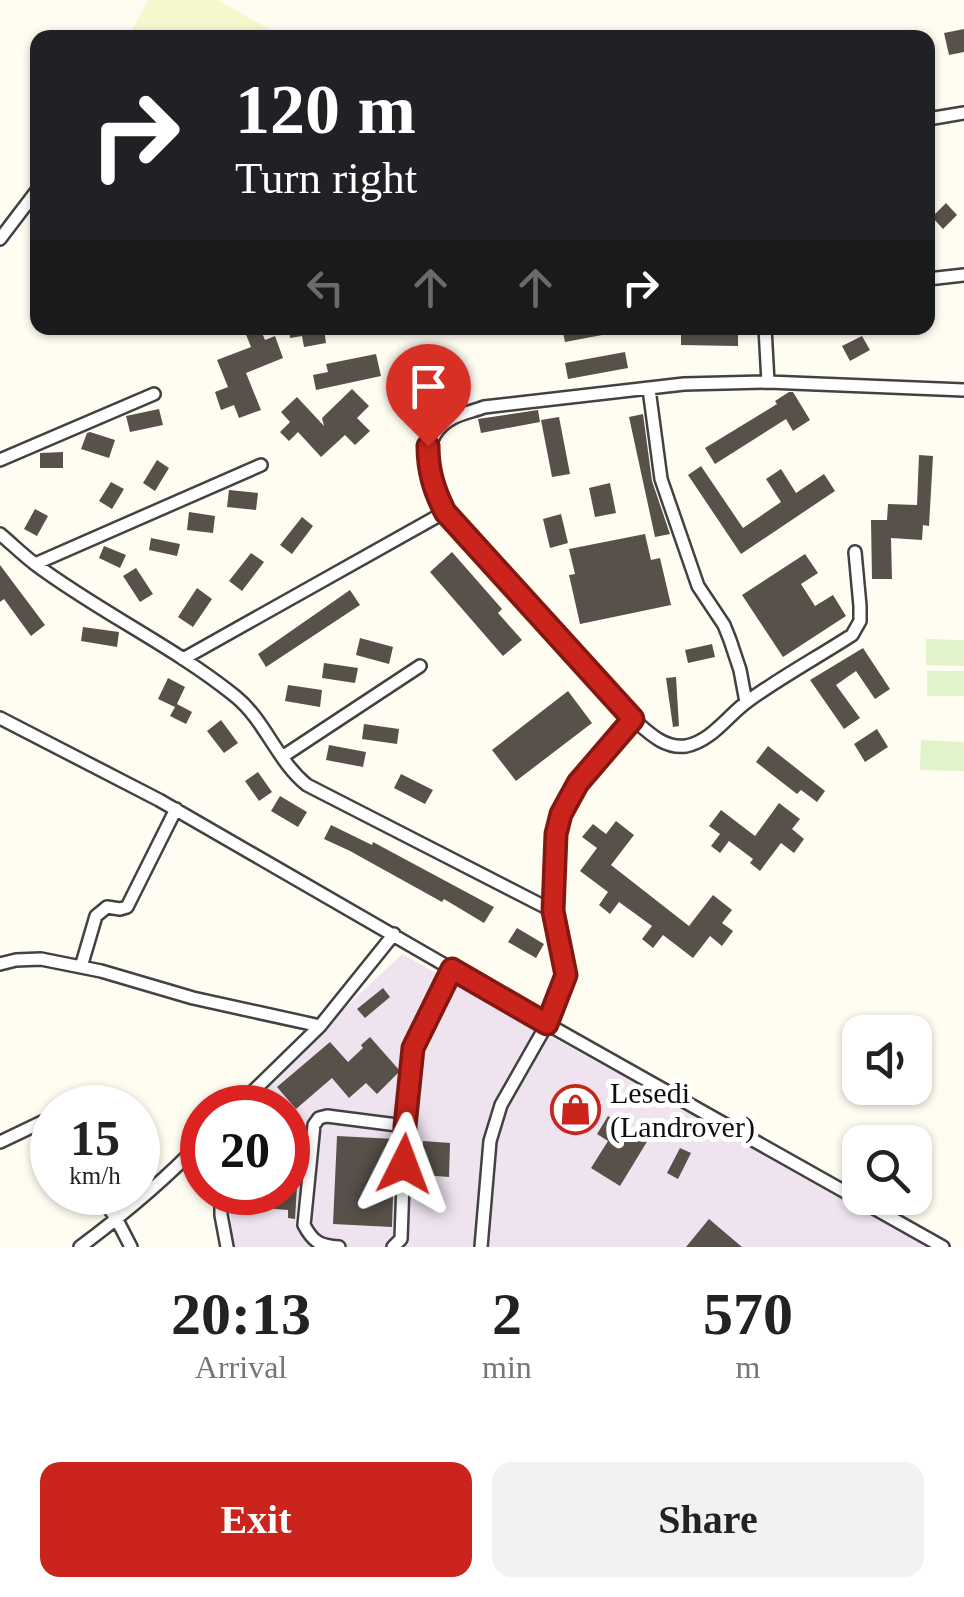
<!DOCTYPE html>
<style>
:root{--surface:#fff;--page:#f2f2f2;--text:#222;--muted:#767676;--accent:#ca241c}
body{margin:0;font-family:Georgia,serif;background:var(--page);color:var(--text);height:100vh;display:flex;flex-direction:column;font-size:38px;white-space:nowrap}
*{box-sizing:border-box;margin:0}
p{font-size:32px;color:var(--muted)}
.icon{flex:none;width:55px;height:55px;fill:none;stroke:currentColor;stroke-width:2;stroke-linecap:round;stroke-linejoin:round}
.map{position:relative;height:1247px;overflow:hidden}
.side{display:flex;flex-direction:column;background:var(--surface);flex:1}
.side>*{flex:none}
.banner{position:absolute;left:30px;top:30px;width:905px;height:305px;border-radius:20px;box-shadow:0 2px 8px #0004;background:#202124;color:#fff;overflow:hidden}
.buttons{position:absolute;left:842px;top:1015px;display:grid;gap:20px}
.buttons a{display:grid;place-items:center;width:90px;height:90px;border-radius:20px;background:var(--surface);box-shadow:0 2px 8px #0004;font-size:50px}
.speed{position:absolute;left:30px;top:1085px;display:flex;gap:20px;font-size:50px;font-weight:700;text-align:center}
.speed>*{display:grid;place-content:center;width:130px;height:130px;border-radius:50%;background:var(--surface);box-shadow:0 2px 8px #0004;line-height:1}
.speed small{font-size:25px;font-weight:400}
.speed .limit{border:15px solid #d22;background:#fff;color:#111}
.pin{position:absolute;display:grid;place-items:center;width:85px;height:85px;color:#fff;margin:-102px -42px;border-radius:50% 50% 50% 0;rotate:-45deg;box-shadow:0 0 10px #0007}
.pin .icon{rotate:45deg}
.me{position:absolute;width:110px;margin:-55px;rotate:3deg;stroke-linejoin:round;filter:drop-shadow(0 0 8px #0008)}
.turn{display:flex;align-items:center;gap:35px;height:210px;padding:0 40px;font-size:45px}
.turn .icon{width:130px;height:130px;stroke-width:2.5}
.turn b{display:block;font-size:70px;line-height:85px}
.lanes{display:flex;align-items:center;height:95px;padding:0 40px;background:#0003;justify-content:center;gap:50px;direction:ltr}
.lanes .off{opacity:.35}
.eta{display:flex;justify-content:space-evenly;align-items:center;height:170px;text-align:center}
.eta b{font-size:60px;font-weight:600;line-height:70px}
.action{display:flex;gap:20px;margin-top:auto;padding:20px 40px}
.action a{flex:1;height:115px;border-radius:20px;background:var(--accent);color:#fff;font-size:40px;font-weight:600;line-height:115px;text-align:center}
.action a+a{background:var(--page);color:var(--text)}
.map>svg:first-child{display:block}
.industrial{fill:#eee3ee}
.farmland{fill:#f7f7ce}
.pitch{fill:#e1f3c9}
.building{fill:#58514a}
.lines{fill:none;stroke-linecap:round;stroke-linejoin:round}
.minor-casing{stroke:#424242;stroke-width:16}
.minor{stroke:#fff;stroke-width:11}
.route-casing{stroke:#831712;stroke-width:25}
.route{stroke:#ca241c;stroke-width:18}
.labels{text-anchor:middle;stroke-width:10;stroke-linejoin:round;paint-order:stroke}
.poi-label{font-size:30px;fill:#0f0f0f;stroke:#fff;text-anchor:start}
</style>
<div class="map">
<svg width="964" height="1247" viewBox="0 0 964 1247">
<rect width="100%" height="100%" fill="#fffdf1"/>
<path class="industrial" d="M402 954 931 1247H233L230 1241 232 1193 288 1192V1108L240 1107Z"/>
<path class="farmland" d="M148 0H218L283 37H128Z"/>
<path class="pitch" d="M926 639 964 640V666L926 665Z
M927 671H964V696H927Z
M921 740 964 742V771L920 770Z"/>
<path class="building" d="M964 29V52L949 55 944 33Z
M946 203 957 215 943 229 932 217Z
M257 328H260L265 340 275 336 283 358 246 373 261 410 239 418 234 405 221 410 215 392 228 387 217 360 251 347 245 332Z
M289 328H324L326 343 304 347 302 336 290 338Z
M562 328H618V332L565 342Z
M681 328H738V346L681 345Z
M862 336 870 350 850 361 842 346Z
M625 352 628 368 568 379 565 363Z
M376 354 381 376 316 390 313 375 328 372 326 364Z
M352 389 369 406 357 418 370 431 355 445 345 435 321 457 298 432 289 441 280 432 290 422 281 412 297 397 324 426 322 418Z
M789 392H793L810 420 793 431 786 419 715 464 705 448 777 404 775 401Z
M159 409 163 425 130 432 126 416Z
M538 410 540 422 481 433 478 419Z
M643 414 652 481 670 534 655 537 629 417Z
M559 417 570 474 552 477 541 420Z
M90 432 115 440 109 458 81 449 87 433Z
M63 452V468H40V453Z
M919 455 933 456 929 526 923 525 922 540 891 538 892 579H872L871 520H887L888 504 917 505Z
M157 460 169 468 155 491 143 483Z
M701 466 743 528 781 502 766 479 781 469 796 493 824 474 835 491 741 554 688 475Z
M111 482 124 489 112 509 99 501Z
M610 483 616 513 595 517 589 488Z
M229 490 258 493 256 510 227 507Z
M35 509 48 516 37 536 24 529Z
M189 512 215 516 213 533 187 530Z
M561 514 568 543 550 548 543 519Z
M302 517 313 526 292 554 280 545Z
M645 534 651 560 660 558 671 605 580 624 569 575 575 574 569 549Z
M151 538 180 544 177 556 149 550Z
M104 546 126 555 120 568 99 558Z
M452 552 502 609 498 613 522 640 503 656 430 572Z
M251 553 264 562 242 591 229 581Z
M805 554 818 573 801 584 815 606 833 595 846 616 783 657 742 595Z
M0 565 45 625 31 636 4 599 0 602Z
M136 568 153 594 140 602 123 576Z
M197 588 212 599 193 627 178 617Z
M350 590 360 605 266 667 258 654Z
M83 627 119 632 117 647 81 641Z
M360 638 393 647 389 664 356 655Z
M712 644 715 657 688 663 685 650Z
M863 648 890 689 875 699 856 671 836 685 860 718 844 729 810 680Z
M324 663 358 668 355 683 322 678Z
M676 677 679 726 673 727 666 678Z
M168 678 185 687 177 704 192 712 186 724 170 716 175 707 158 699Z
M288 685 322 690 320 707 285 701Z
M568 691 592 723 516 781 492 750Z
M221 720 238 743 224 753 207 731Z
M364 724 399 729 397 744 362 739Z
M877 729 888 747 865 762 854 744Z
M329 745 366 752 363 767 326 760Z
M768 746 825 791 817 802 801 790 797 794 756 762Z
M258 772 272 792 259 801 245 781Z
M401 774 433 790 425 804 394 788Z
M280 796 307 812 298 827 271 811Z
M779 803 800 819 792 829 804 839 794 853 781 843 760 871 750 863 753 859 729 841 720 853 711 846 720 834 709 826 721 810 755 836Z
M616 821 634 835 611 865 689 926 713 895 732 910 722 923 733 931 722 946 710 936 693 958 663 935 653 948 642 939 652 926 619 902 610 914 599 905 608 892 580 871 597 848 582 837 593 824 606 834Z
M331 825 372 845 373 842 494 907 484 923 444 899 442 902 350 851 324 839Z
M517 928 544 944 536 958 508 942Z
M383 988 390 997 365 1018 357 1009Z
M370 1037 400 1071 377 1094 366 1083 349 1098 332 1078 296 1109 277 1087 330 1042 348 1062 363 1048 361 1045Z
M608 1116 648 1140 620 1186 591 1168 608 1141 597 1134Z
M288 1136 300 1137 295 1219 288 1218V1210L263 1208 264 1192H288Z
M337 1136 395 1139 392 1227 333 1224Z
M423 1141 450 1143 449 1177 422 1175Z
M680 1148 691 1153 678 1179 667 1173Z
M709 1219 742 1247H686Z"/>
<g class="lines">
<defs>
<path id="minor" d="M928 119 964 113
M0 239 38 189
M928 279 964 275
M765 328 768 382
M649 389 661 479 698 586 724 625 730 640 740 670 746 702
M0 460 154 394
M0 534C12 544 23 555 35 564 99 612 173 646 235 696 265 720 277 761 307 785L553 911
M855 552 860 606V621L852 635C818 657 781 677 748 701 728 715 712 741 686 746 664 749 648 732 633 719L445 512C429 481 415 438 453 418 462 413 474 411 484 407L684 384 768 382 964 390
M35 564 261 465
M183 659 445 512
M0 718 159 800 547 1024 943 1247
M282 757 420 666
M0 964 16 960 41 959 101 971 193 998 320 1026
M81 967 96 916 107 907 120 909 127 907 176 809
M236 1108 320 1026 394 934
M0 1142 42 1122 49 1120 52 1124
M98 1192 117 1220 131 1247
M221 1192V1215L227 1247
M80 1247C124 1214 165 1180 202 1141
M339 1247C320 1246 313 1242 304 1225L314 1125 319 1118 327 1116 405 1126
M393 1247 401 1239 405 1126 413 1048 453 969
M481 1247 490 1141 501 1105 547 1024 566 975 553 911 556 834 561 814 578 783 633 719"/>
</defs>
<use href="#minor" class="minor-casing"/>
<use href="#minor" class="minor"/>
</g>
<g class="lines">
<defs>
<path id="route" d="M404 1164 405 1126 413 1048 452 969 547 1024 566 975 553 911 556 834 561 814 578 783 633 719 445 512C434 490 428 471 428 446"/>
</defs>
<use href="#route" class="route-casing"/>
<use href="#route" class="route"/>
</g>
<defs>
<symbol id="shop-ring" viewBox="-11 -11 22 22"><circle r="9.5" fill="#fff" stroke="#ca241c" stroke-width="1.5"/><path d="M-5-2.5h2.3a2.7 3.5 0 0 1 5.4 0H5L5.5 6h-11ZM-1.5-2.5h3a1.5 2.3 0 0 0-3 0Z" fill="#ca241c"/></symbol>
</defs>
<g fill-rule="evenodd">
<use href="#shop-ring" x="548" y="1082" width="55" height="55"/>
</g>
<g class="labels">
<g class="poi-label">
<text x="610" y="1103">Lesedi<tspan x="610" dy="34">(Landrover)</tspan></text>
</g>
</g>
</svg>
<div class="buttons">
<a><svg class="icon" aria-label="sound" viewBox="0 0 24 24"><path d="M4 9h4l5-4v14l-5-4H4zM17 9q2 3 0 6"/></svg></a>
<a><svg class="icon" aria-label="search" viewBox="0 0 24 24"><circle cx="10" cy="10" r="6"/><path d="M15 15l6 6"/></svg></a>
</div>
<div class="speed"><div>15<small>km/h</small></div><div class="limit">20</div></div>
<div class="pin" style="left:428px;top:446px;background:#d93025"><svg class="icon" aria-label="arrive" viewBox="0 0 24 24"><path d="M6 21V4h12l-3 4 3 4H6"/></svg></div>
<svg class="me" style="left:404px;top:1164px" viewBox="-20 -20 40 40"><path d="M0-17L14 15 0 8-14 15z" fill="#ca241c" stroke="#fff" stroke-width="4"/></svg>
<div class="banner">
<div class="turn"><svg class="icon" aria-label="right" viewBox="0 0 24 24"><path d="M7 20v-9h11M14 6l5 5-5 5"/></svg><div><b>120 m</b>Turn right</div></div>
<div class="lanes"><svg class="icon off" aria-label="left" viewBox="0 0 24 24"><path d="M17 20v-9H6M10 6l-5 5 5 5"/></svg><svg class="icon off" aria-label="ahead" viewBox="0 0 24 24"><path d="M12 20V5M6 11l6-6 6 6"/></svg><svg class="icon off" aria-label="ahead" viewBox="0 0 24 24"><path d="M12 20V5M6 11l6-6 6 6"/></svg><svg class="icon" aria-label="right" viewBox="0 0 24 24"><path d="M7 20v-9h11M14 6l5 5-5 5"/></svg></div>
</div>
</div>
<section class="side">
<div class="eta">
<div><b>20:13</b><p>Arrival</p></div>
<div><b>2</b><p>min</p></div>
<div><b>570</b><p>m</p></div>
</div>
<div class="action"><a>Exit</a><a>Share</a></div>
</section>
